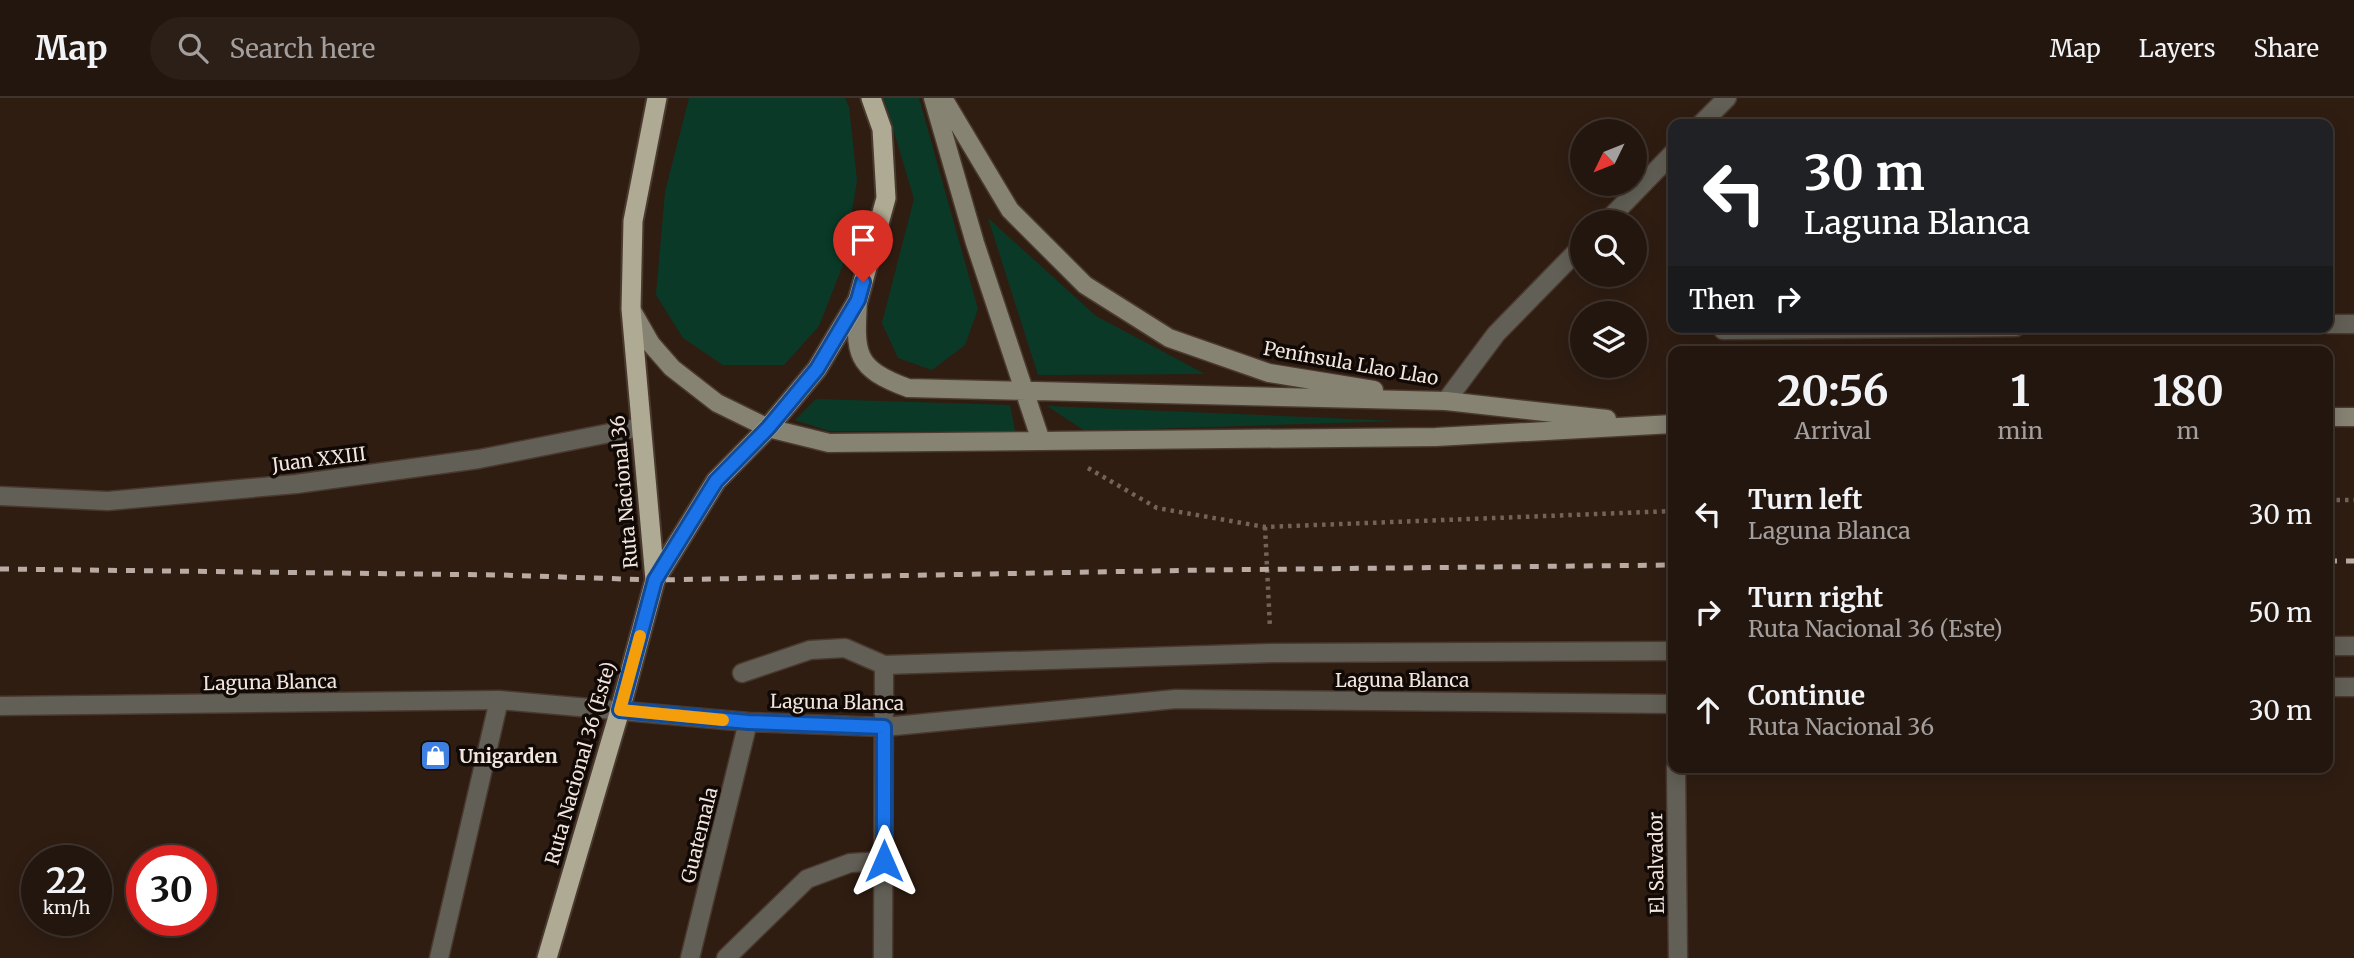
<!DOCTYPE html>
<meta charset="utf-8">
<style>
:root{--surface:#23160e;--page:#2b1f17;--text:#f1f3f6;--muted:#a39f9e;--line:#40352e}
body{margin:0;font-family:Merriweather,serif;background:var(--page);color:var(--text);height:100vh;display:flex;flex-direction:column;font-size:26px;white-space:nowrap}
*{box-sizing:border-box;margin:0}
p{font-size:23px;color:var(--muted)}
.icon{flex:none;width:38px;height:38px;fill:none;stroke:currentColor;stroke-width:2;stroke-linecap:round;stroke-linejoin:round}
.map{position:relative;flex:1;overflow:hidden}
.panel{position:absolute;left:1668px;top:248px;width:665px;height:427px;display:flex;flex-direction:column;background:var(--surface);border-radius:14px;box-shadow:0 4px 18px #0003,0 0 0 2px var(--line)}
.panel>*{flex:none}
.guide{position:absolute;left:1668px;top:21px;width:665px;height:214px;border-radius:14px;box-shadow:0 4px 18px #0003,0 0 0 2px var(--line);background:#202124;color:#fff;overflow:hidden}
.needle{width:46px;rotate:227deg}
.controls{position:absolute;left:1570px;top:21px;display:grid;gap:14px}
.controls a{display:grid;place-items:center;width:77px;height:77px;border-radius:50%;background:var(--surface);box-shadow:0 4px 18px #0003,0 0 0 2px var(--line);font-size:35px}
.speed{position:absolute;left:21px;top:747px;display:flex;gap:14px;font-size:35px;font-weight:700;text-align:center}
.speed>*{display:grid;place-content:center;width:91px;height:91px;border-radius:50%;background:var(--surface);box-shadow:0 4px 18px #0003,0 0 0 2px var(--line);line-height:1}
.speed small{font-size:18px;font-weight:400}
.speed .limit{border:10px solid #d22;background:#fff;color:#111}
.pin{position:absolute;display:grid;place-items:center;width:60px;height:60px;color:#fff;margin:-72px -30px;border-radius:50% 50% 50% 0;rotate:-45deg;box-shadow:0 0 7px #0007}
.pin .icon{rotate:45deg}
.me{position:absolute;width:77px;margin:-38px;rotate:0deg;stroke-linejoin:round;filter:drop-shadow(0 0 5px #0008)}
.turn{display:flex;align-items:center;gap:24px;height:147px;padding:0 21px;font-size:32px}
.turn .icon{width:91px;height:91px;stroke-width:2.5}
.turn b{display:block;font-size:49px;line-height:60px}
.then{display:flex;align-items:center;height:66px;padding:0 21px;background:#0003;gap:14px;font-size:26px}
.eta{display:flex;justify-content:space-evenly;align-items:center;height:119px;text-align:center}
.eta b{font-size:42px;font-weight:700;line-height:49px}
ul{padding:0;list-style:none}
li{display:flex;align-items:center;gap:21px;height:98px;padding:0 21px}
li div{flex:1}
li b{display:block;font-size:26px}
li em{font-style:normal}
header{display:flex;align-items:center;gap:42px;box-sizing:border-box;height:98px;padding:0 35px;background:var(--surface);border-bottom:2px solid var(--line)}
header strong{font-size:33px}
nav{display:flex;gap:38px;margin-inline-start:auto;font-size:24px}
.search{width:490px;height:63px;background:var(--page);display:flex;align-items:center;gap:18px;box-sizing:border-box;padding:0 24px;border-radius:38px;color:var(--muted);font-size:26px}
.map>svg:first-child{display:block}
.green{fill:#0a3a27}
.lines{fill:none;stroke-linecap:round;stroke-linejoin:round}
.service-casing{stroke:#4a392f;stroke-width:21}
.minor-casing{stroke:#4a392f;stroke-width:21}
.secondary-casing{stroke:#4a392f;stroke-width:21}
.trunk-casing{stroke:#4a392f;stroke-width:23}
.path{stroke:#736359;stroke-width:4.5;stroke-dasharray:3.5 5;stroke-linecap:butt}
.service{stroke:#626056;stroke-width:18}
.minor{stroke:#626056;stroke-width:18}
.secondary{stroke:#868373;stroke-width:18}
.trunk{stroke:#afaa94;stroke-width:19}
.rail{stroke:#b9aba3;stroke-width:5;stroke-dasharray:9 9;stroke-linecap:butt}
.route-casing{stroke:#114b97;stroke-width:18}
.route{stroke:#1a73e8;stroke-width:12}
.slow{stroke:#f59e0b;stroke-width:12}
.labels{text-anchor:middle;stroke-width:7;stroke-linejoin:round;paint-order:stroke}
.street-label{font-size:19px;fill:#f2e5de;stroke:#110905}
.poi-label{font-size:19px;font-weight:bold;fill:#f2e5de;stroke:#110905;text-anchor:start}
</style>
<header>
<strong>Map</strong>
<div class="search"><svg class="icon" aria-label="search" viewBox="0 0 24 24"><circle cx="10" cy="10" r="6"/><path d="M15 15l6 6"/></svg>Search here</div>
<nav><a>Map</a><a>Layers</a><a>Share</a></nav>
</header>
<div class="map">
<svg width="2354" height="860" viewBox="0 0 2354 860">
<rect width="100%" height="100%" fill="#2f1d12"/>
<path class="green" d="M689 0H845L849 9 857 82 844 164 819 228 784 267H723L683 240 656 197 665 94Z
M884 0H919L978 211 965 247 932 272 898 260 882 225 914 101Z
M988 120 1096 218 1205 276 1038 277Z
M816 301 1010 307 1015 333H829L795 322Z
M1047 308 1398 323 1085 333Z"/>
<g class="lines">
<defs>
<path id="service" d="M726 860 807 781 850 765 884 763"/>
<path id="minor" d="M1701 26 1727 0
M1606 124 1673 55
M2328 226H2354
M1723 232 2016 229
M1446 303 1496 236 1582 148
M0 398 108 403 296 386 479 361 640 329
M2328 548H2354
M742 575 810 552 845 550 884 567 1272 555 1673 553
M2328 589H2354
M0 608 499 602 748 624 884 629 1176 601 1673 606
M1676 670 1678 860
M439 860 499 602
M690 860 748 624
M883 860 884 567"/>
<path id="secondary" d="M933 0 975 145 1041 343
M943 0 1010 112 1085 187 1169 240 1269 275 1374 292
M858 202C855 256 854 270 908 290L1446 303 1607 321
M631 211 651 246 672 270 717 305 768 330 829 345 1436 339 1673 326
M2328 319H2354"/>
<path id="trunk" d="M655 482 631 211 633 123 657 0
M547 860 620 612 655 482 716 383 768 330 817 271 858 202 886 100 882 31 871 0"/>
</defs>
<use href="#service" class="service-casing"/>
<use href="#minor" class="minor-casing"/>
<use href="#secondary" class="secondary-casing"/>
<use href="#trunk" class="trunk-casing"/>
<path class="path" d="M1088 370 1157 410 1265 429 1673 413
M2328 402H2354
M1265 429 1270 530"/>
<use href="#service" class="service"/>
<use href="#minor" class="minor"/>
<use href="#secondary" class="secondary"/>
<use href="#trunk" class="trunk"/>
<path class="rail" d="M2328 463H2354
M0 471 501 477 655 482 1205 472 1673 467"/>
</g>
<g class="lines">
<defs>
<path id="route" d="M863 184 858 202 817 271 768 330 716 383 655 482 620 612 748 624 884 629V763"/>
</defs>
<use href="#route" class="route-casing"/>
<use href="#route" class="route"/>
<path class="slow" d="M640 538 620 612 723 622"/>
</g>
<defs>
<symbol id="shop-square" viewBox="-11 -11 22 22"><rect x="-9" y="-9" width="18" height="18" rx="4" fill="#3f7fe0" stroke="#110905"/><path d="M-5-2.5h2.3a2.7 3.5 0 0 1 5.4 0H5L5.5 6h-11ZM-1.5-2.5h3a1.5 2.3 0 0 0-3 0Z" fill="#fff"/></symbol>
</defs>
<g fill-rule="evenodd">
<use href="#shop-square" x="418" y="640" width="35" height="35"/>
</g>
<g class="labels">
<g class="street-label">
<text transform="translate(1351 265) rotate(10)" y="7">Península Llao Llao</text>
<text transform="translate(319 361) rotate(-7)" y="7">Juan XXIII</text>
<text transform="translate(624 394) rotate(-95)" y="7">Ruta Nacional 36</text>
<text x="1402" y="589">Laguna Blanca</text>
<text transform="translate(270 584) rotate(-1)" y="7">Laguna Blanca</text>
<text transform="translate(837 604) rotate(1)" y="7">Laguna Blanca</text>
<text transform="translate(580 665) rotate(-74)" y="7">Ruta Nacional 36 (Este)</text>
<text transform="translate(699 737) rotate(-76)" y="7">Guatemala</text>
<text transform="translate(1656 765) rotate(-91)" y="7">El Salvador</text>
</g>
<g class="poi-label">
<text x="459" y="665">Unigarden</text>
</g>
</g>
</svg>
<div class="controls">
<a><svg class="needle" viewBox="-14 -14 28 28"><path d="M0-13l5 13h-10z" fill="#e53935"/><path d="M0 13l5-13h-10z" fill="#a39f9e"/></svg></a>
<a><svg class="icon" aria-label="search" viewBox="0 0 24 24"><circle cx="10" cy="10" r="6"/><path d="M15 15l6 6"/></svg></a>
<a><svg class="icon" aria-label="layers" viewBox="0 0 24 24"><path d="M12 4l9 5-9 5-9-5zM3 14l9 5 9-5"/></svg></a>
</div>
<div class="speed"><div>22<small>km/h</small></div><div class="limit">30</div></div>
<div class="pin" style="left:863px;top:184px;background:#d93025"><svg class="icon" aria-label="arrive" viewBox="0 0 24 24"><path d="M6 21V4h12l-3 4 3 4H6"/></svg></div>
<svg class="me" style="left:884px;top:763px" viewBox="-20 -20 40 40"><path d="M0-17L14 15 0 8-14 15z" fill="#1a73e8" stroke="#fff" stroke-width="4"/></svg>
<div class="guide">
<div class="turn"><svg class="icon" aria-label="left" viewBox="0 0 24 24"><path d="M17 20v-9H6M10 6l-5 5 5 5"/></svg><div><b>30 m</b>Laguna Blanca</div></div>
<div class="then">Then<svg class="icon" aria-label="right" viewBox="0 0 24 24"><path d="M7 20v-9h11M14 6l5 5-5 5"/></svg></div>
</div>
<section class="panel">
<div class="eta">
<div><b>20:56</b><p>Arrival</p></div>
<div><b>1</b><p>min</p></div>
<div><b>180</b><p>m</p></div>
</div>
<ul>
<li><svg class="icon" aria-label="left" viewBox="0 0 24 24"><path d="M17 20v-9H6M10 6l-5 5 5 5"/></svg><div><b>Turn left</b><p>Laguna Blanca</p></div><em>30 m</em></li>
<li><svg class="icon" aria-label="right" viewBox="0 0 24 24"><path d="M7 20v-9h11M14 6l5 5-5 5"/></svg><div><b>Turn right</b><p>Ruta Nacional 36 (Este)</p></div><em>50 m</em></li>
<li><svg class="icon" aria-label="ahead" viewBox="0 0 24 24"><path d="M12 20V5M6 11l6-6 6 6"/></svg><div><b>Continue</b><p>Ruta Nacional 36</p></div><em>30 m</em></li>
</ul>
</section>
</div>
